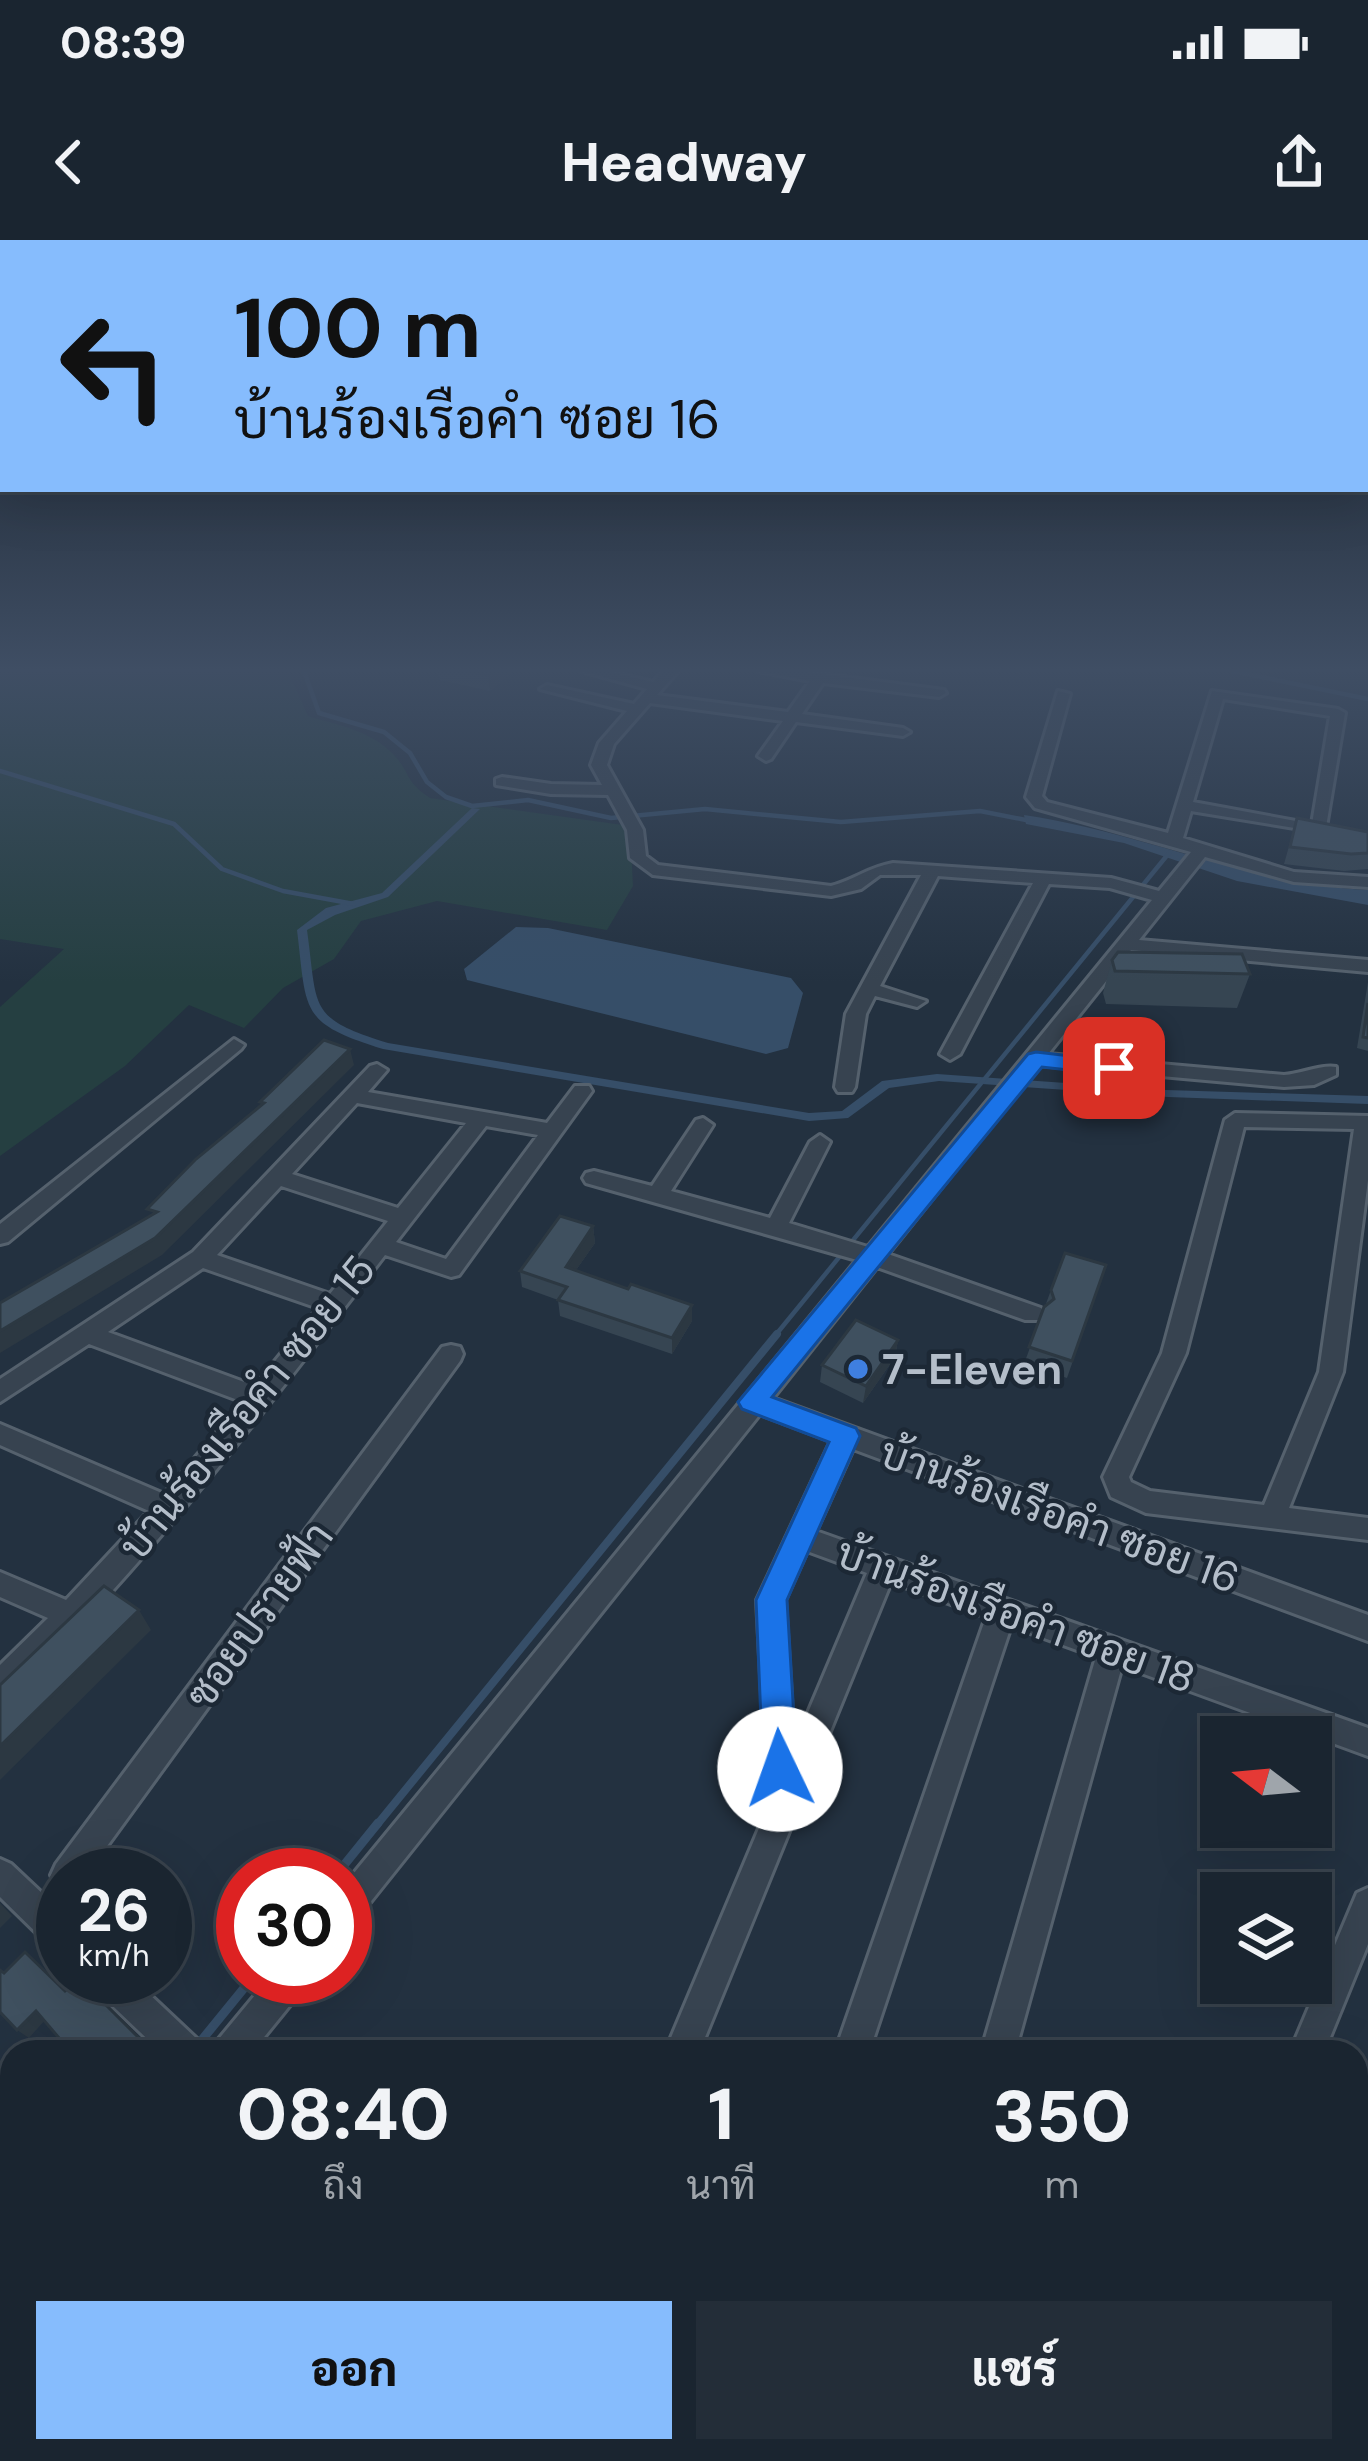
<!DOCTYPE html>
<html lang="th">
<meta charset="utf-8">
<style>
:root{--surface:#1a2530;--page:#232d38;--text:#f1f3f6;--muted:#9fa5ab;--line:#38424c;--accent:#86bcfd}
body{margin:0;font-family:"DM Sans",Sarabun,sans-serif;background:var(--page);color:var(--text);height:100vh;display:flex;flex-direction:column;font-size:45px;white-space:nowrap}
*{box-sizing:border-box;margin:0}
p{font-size:39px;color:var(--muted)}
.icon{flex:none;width:66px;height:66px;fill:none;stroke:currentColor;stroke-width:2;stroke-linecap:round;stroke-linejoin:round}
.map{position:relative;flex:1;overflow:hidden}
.side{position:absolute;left:0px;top:1800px;width:1368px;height:423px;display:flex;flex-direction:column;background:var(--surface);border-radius:36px 36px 0 0;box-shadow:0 12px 48px #0002,0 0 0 3px var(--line)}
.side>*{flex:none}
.banner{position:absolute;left:0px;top:0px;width:1368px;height:252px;box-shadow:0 12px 48px #0002,0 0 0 3px var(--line);background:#86bcfd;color:#111;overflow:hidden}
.needle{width:78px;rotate:286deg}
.fabs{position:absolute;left:1200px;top:1476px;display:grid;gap:24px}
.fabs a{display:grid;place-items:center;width:132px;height:132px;border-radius:0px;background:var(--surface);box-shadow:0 12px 48px #0002,0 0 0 3px var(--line);font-size:60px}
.speed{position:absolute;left:36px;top:1608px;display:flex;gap:24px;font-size:60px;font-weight:700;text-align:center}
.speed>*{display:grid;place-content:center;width:156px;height:156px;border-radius:50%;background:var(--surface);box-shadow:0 12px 48px #0002,0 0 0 3px var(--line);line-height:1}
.speed small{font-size:30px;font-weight:400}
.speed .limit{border:18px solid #d22;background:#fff;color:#111}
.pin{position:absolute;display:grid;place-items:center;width:102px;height:102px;color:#fff;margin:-51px;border-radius:24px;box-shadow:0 6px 18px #0006}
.me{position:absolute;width:132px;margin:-66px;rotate:357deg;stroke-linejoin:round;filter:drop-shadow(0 0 9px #0008)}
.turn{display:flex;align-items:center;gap:42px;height:252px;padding:0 36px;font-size:54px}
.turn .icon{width:156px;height:156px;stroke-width:2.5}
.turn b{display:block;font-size:84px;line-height:102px}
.eta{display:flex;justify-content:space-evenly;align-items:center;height:204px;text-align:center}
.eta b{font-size:72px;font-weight:800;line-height:84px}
.action{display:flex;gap:24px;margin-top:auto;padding:24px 36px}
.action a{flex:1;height:138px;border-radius:0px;background:var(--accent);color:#111;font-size:48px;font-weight:800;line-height:138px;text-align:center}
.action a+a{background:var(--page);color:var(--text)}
.status{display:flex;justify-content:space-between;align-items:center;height:84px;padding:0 60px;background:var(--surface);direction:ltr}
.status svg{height:33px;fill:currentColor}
header{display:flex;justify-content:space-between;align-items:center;height:156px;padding:0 36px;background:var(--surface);font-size:54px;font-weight:800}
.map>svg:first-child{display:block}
.green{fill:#253f41}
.water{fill:#364e68}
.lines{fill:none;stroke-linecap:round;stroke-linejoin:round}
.stream-far2{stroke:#364e68;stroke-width:4.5}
.stream-far1{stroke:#364e68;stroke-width:8}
.stream{stroke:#364e68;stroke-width:9}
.minor-casing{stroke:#55616d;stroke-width:6}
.minor{fill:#374350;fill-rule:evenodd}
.wall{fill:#364552}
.shaded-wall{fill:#2c3842}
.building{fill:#3f505f;stroke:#2c3842;stroke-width:3}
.route{fill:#1a73e8;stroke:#114b97;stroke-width:3}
.shop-dot{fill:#3f7fe0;stroke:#1c2835;stroke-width:4.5}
.labels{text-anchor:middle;stroke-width:9;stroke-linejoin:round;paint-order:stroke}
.poi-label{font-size:42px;font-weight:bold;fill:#b4beca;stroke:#1c2835;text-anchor:start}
.street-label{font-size:42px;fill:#b4beca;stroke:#1c2835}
</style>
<div class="status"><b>08:39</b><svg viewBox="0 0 49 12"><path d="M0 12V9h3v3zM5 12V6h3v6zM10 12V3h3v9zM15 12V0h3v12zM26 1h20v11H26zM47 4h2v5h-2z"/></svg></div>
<header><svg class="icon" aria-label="back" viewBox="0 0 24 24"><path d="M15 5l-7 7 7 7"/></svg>Headway<svg class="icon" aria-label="share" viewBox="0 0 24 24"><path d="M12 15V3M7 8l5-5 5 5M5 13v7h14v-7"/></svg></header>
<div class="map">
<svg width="1368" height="2221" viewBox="0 0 1368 2221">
<rect width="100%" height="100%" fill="#233140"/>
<path class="green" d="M0 431H288L308 476C338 485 372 491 394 515 411 533 404 541 430 558L630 586 633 646 607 690 437 661 361 681 334 719 283 748 244 788 189 765 125 826 0 916V767L64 709 0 699Z"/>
<path class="water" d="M472 568 480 569 388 657 335 675 307 690C318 769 307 778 388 803L809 873 842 871 882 841 937 834 1166 850 1368 856V864L1168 857 939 841 889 848 848 878 809 881 383 809C299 783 307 772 297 690L326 668 382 653Z
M1024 575C1141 592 1249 644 1368 650V665L1237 641 1124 603 1026 584Z
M516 687 548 688 791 738 803 753 788 808 766 814 467 740 464 729Z"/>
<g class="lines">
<path class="stream-far2" d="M304 431 319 473 384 492 410 513 427 542 446 557 472 566 528 560 611 578 705 569 841 582 980 571 1031 581
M1233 431 1368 459
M0 531 174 584 222 629 283 651 354 664
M774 1097 1169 613"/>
<path class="stream-far1" d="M376 1586 777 1094"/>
<path class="stream" d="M336 1635 378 1583
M192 1812 253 1737
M0 2047 12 2032"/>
<defs>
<path id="minor" d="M582 431H606L653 442 663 431H678L657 455 788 472 810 441 758 431H798L944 450 946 453 939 457 823 443 802 474 903 488 910 492 903 496 796 482 771 519 766 521 758 516 783 481 650 463 614 504 607 525 643 590 646 616 658 625 831 646C854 640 869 627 893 623L1111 638 1159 651 1191 612 1035 568 1026 557 1058 451 1070 454 1042 556 1047 562 1168 593 1212 451 1338 469 1345 473 1325 593 1191 571 1183 598 1294 632 1368 637V647L1294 642 1205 617 1139 700 1368 720V732L1131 710 1048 814 1284 835C1300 834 1323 824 1336 827V835L1314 845 1284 847 1039 825 888 1014 1041 1068 1045 1074 1041 1080H1025L877 1027 773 1158 1368 1375V1401L853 1209 816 1291 1368 1488V1516L1122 1426 1015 1812H981L1096 1417 1011 1386 869 1812H835L986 1377 891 1342 699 1812H665L768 1567 757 1360 831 1201 760 1174 356 1680 345 1685V1644L857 1020 586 943 583 938 586 933 594 931 652 946 696 880 703 878 713 885 671 951 770 978 810 902 820 895 830 902 789 983 868 1007 1152 660 1110 648 1049 644 960 814 950 820 940 814 1033 643 938 636 880 746 926 761 917 767 875 756 866 774 855 847 852 852H838L835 847 846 774 921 635H880L861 649 831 656 653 635 630 618 627 590 608 555 551 554 496 545V539L502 537 551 544 602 545 591 525 599 503 627 471 540 449 547 445 634 464 647 449ZM1223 459 1330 476 1312 584 1193 562ZM807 1311 867 1333 794 1506 785 1360Z
M234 799 244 805 241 809 8 1002 0 1004V984Z
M377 824 387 830 368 852 547 883 575 846H589L592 851 459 1035 451 1037 385 1015C288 1141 190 1268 82 1384 61 1407 34 1430 10 1453L0 1457V1425L48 1378 0 1357V1332L66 1360 149 1271 0 1205V1184L164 1254 243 1162 89 1104 0 1162V1139L193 1012 370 826ZM357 863 466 883 398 968 292 934ZM486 886 538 895 446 1019 396 1002ZM281 946 388 981 330 1054 217 1015ZM203 1028 318 1068 255 1146 108 1092Z
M1235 873 1368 876V940L1343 1132 1289 1268 1368 1278V1300L1146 1273 1111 1257 1103 1237 1162 1113 1225 880ZM1244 887 1354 889 1319 1132 1264 1265 1150 1251 1131 1242 1129 1237 1186 1113Z
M451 1105 460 1107 463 1114 460 1121 86 1635H63V1649L56 1646 51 1635 56 1624 442 1107Z
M0 1619 11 1624 63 1673V1711L51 1707 0 1657Z
M1368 1648V1704L1324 1812H1290L1357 1653Z
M90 1737H131L198 1800 203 1812H161L95 1749Z
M270 1737H308L303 1749 252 1812H213L218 1800Z
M0 1960 12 1965V2008L0 2003Z
M12 2065V2113L0 2118V2070Z
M314 2211H354L351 2221H311Z
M393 2211H439L443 2221H397Z
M539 2211H579L577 2221H537Z
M800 2211H842L838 2221H796Z
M1124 2211H1165L1161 2221H1120Z"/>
</defs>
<use href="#minor" class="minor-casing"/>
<use href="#minor" class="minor"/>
</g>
<path class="wall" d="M438 431H514L490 451 440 440Z
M1297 578 1368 592V629L1344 631 1284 624Z
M1112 720 1250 734 1237 768 1106 764 1103 753Z
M1368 742V811L1357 808Z
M593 986 595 1003 576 1030 692 1081 672 1114 560 1076 558 1060 522 1047 520 1031Z
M1106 1025 1067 1138 1024 1124 1051 1050Z
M898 1100 895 1117 863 1163 820 1142 822 1125Z
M1356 1845 1368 1853V2032L1356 2024Z
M1356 2093 1368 2102V2170L1356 2161Z
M1213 2211H1332L1329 2221H1209Z"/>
<path class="shaded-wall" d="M494 431H514L490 451 488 435Z
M350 809 354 825 162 1015 0 1113V1091L155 998Z
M593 986 595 1003 567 1043 566 1027Z
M692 1065V1081L672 1114V1098Z
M898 1100 895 1117 863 1163 866 1146Z
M139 1370 151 1390 0 1540V1506Z
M0 1663 12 1676 0 1688Z
M36 1771 46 1779 29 1798 17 1790Z"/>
<path class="building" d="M467 431H494L488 435Z
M1297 578 1368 592V613L1351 614 1290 607Z
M1118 712 1242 714 1250 734 1115 731 1112 720Z
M1368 763V798L1363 797Z
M324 800 350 809 155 998 0 1091V1063L157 972 147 969 196 919 264 863 260 862Z
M560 976 593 986 566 1027 628 1049 631 1044 692 1065 672 1098 558 1060 567 1047 520 1031Z
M1065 1013 1106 1025 1072 1121 1029 1107 1044 1067 1054 1059 1051 1050Z
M856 1080 898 1100 866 1146 822 1125Z
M104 1346 139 1370 0 1506V1445Z
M25 1712 65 1751 79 1738 147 1806 142 1812H71L36 1771 17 1790 0 1772V1730L4 1733Z
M1356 1845 1368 1853V2018L1356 2009Z
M1356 2093 1368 2102V2157L1356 2148Z
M1224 2211H1332L1329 2221H1221Z"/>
<linearGradient id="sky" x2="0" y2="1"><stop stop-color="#131b23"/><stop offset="0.58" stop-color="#3f4e64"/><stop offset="1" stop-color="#3f4e64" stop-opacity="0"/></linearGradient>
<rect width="1368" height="742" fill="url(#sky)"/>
<path class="route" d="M1036 812 1114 821 1125 828 1114 835 1042 827 772 1157 856 1188 860 1196 787 1360 797 1529 792 1541 780 1546 768 1541 763 1529 756 1360 829 1202 742 1169 738 1162 1028 814Z"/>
<circle class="shop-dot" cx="858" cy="1129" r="12"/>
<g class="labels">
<g class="poi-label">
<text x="882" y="1144">7-Eleven</text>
</g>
<g class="street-label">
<text transform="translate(247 1167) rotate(-51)" y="15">บ้านร้องเรือคำ ซอย 15</text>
<text transform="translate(1060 1275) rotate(20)" y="15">บ้านร้องเรือคำ ซอย 16</text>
<text transform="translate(259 1375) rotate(-54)" y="15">ซอยปรายฟ้า</text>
<text transform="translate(1016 1375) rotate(20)" y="15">บ้านร้องเรือคำ ซอย 18</text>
</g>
</g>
</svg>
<div class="fabs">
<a><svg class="needle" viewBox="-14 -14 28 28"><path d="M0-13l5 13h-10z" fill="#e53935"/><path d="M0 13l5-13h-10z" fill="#9fa5ab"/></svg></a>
<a><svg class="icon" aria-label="layers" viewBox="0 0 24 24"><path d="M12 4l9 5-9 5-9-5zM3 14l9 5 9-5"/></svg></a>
</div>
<div class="speed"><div>26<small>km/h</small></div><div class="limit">30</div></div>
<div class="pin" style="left:1114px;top:828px;background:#d93025"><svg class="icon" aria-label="arrive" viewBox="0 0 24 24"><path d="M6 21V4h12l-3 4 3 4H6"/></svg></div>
<svg class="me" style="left:780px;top:1529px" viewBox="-20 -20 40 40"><circle r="19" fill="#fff"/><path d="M0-13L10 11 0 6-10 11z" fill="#1a73e8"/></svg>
<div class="banner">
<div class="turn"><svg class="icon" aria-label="left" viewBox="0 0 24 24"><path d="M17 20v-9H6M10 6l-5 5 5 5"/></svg><div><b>100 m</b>บ้านร้องเรือคำ ซอย 16</div></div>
</div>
<section class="side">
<div class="eta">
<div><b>08:40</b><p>ถึง</p></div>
<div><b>1</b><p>นาที</p></div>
<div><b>350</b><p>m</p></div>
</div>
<div class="action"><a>ออก</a><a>แชร์</a></div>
</section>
</div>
